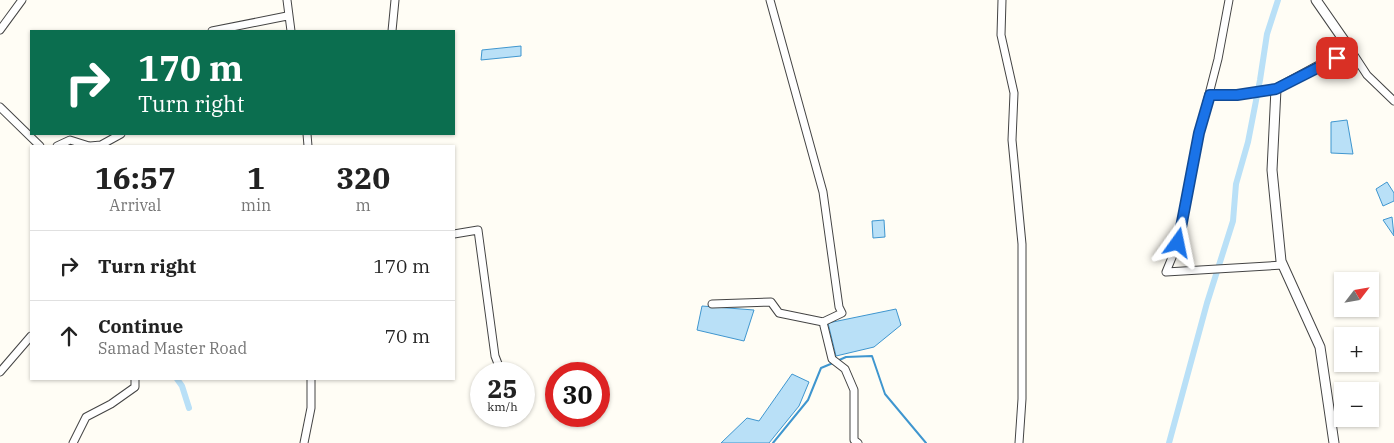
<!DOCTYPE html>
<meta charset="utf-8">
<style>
:root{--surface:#fff;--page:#f2f2f2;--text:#222;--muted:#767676;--line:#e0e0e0}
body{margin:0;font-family:"IBM Plex Serif",serif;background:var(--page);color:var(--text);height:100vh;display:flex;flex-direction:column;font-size:19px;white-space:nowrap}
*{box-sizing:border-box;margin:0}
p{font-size:16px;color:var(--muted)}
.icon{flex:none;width:28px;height:28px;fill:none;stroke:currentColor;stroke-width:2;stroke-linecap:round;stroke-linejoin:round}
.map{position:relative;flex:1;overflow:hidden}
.side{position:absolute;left:30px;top:145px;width:425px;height:235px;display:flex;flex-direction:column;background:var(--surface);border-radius:0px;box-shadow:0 1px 4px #0004}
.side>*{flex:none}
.top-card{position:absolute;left:30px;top:30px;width:425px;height:105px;border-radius:0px;box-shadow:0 1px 4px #0004;background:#0b6e4f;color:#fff;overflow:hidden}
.needle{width:32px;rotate:59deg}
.fabs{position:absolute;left:1334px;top:272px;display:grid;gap:10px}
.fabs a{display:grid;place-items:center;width:45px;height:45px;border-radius:0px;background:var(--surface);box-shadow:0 1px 4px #0004;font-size:25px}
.speed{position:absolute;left:470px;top:362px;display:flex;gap:10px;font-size:25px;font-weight:700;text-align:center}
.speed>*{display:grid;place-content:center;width:65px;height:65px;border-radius:50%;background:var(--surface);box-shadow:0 1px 4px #0004;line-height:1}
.speed small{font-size:12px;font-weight:400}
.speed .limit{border:8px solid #d22;background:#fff;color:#111}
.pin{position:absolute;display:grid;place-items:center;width:42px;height:42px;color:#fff;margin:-21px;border-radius:10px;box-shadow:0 2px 8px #0006}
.me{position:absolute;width:55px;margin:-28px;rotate:12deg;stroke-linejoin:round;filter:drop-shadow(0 0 4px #0008)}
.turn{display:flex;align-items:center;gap:18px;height:105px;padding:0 25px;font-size:22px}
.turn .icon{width:65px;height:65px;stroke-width:2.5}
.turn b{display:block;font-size:35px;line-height:42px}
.eta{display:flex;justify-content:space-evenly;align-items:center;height:85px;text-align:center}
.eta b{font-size:30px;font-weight:700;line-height:35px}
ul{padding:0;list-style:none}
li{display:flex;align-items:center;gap:15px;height:70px;padding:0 25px;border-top:1px solid var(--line)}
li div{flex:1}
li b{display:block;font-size:19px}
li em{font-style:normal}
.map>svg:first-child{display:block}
.water{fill:#b9e0f7;stroke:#3f96cf}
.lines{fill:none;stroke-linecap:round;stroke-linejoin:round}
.stream{stroke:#3f96cf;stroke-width:2}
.canal{stroke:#b9e0f7;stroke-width:6}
.minor-casing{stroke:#444;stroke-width:9}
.tertiary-casing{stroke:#444;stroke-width:11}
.minor{stroke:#fff;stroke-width:7}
.tertiary{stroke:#fff;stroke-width:9}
.route-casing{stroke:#114b97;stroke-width:12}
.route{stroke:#1a73e8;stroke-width:9}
</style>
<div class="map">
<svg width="1394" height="443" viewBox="0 0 1394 443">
<rect width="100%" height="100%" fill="#fffdf5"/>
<path class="water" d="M521 46V56L481 60 482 50Z
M1347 120 1353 154 1331 153V122Z
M1387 182 1394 193V201L1383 206 1376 189Z
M1392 217 1394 236 1383 220Z
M884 220 885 237 873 238 872 221Z
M702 306 754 310 744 341 697 330Z
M896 309 901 325 874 347 836 356 828 323Z
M792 374 809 382 799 406 769 443H721L747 418 759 421Z"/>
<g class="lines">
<path class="stream" d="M837 361 846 357 872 356 885 394 926 443
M773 443 808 400 821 368 833 363"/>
<path class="canal" d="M177 379 182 386 189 408
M1169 443 1207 303 1233 221 1236 184 1248 142 1260 80 1267 34 1278 0"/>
<defs>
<path id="minor" d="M287 0 291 31
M770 0 823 192 839 307 842 313 823 322
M1002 0 1001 35 1014 93 1012 140 1022 244V399L1019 443
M1229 0 1218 59 1199 133 1178 243 1166 272 1283 265
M0 30 22 0
M212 31 287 16
M392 31 395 0
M1350 49 1367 75 1394 101
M1210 95H1237L1276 89
M0 107 40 146
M307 134 308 146
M57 146 70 140 89 146
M90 146 101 145 121 134
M454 234 478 230 495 356 502 374
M712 304 771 302 779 313 823 322 832 359 845 369 854 390V440L858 443
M0 372 31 336
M73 443 86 417 111 404 135 387V379
M304 443 311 408V379"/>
<path id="tertiary" d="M1316 0 1350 49 1276 89 1272 170 1281 261 1320 347 1334 443"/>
</defs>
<use href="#minor" class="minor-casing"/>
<use href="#tertiary" class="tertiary-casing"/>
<use href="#minor" class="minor"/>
<use href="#tertiary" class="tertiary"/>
</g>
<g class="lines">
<defs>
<path id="route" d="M1178 243 1199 133 1210 95H1237L1276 89 1337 58"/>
</defs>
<use href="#route" class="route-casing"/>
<use href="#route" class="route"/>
</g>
</svg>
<div class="fabs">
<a><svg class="needle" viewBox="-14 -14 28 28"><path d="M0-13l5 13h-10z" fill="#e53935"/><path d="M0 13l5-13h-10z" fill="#767676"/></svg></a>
<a>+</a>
<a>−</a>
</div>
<div class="speed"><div>25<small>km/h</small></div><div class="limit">30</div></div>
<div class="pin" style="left:1337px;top:58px;background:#d93025"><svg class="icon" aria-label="arrive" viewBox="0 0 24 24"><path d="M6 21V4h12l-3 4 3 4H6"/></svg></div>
<svg class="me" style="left:1178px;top:243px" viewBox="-20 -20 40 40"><path d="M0-17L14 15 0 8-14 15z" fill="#1a73e8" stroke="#fff" stroke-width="4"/></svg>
<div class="top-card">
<div class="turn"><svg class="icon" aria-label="right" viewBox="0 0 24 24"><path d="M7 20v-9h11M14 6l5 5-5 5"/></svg><div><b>170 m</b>Turn right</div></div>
</div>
<section class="side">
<div class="eta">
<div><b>16:57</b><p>Arrival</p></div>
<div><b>1</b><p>min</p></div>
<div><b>320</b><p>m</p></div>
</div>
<ul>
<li><svg class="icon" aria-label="right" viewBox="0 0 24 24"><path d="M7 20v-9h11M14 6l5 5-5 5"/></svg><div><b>Turn right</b></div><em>170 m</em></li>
<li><svg class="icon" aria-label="ahead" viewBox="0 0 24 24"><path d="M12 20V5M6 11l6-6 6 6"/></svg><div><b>Continue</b><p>Samad Master Road</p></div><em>70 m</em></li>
</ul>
</section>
</div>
